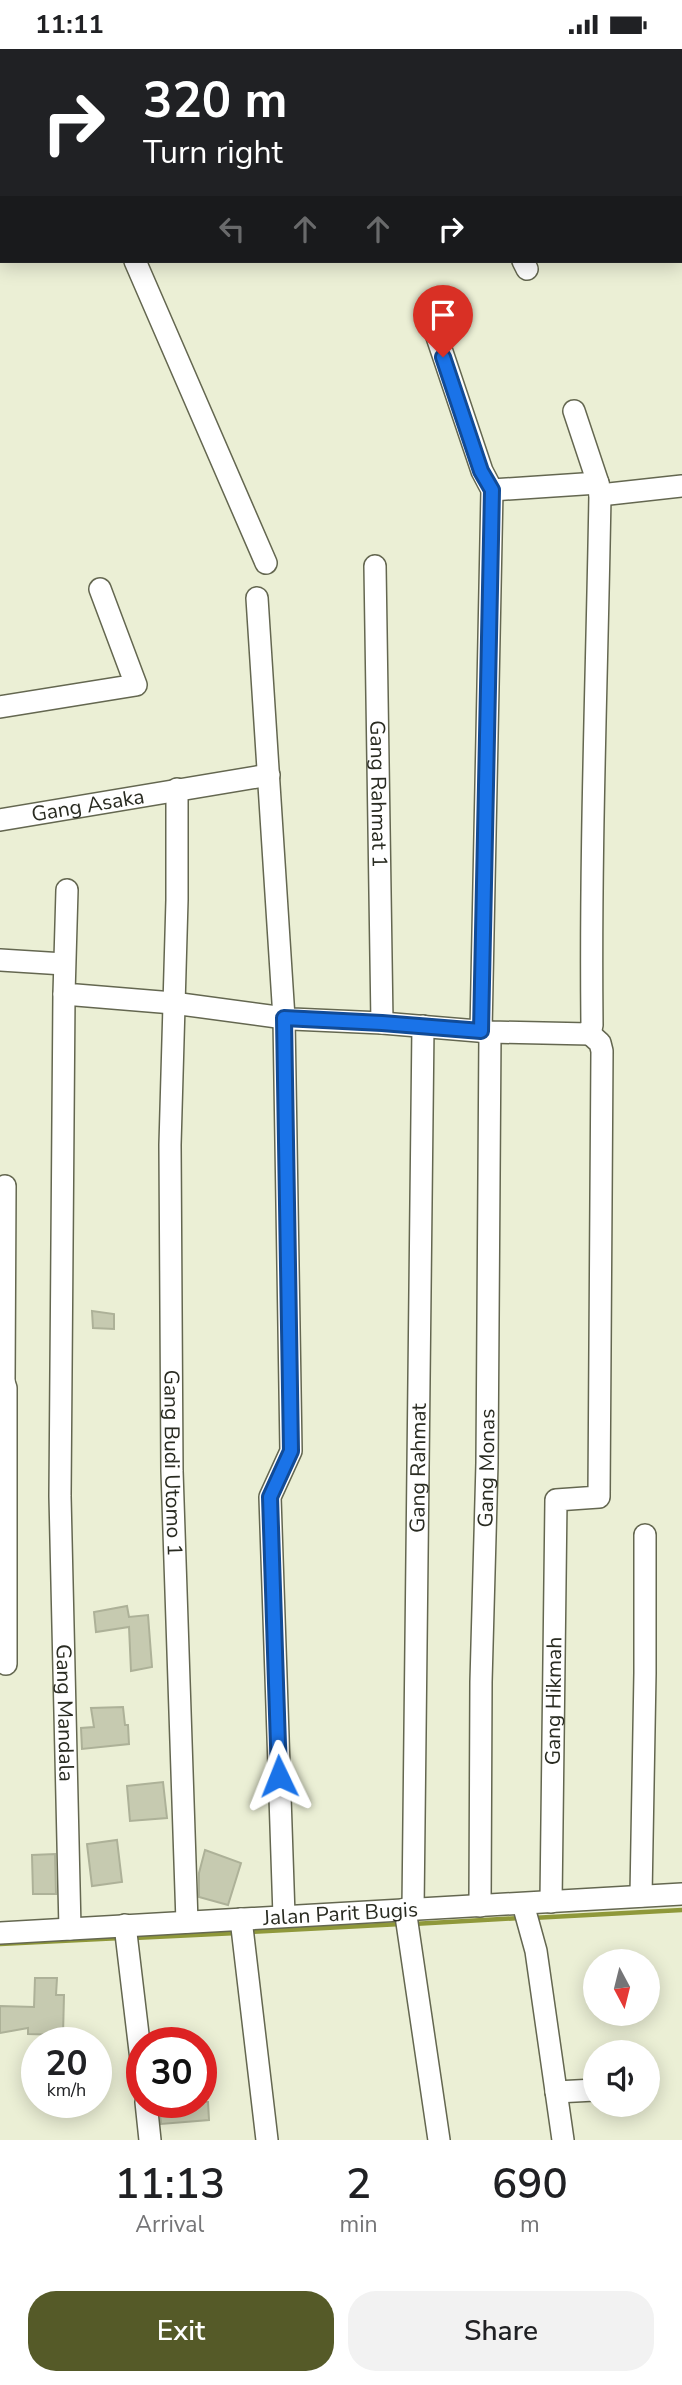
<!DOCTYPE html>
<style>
:root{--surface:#fff;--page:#f2f2f2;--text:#202124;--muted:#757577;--accent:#555a28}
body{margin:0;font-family:"Nunito Sans",sans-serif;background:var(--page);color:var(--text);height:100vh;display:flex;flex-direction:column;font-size:26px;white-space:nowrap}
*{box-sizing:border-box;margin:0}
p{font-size:23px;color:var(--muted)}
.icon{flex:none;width:38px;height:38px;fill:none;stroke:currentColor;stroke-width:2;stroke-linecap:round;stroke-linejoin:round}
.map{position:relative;height:2091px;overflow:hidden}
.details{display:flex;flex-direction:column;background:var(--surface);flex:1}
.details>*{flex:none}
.guide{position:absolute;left:0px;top:0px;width:682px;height:214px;box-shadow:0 4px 18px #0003;background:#202124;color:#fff;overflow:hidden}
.needle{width:46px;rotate:173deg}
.buttons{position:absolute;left:583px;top:1900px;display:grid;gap:14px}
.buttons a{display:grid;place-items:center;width:77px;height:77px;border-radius:50%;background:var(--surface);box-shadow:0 4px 18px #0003;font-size:35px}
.speed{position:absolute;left:21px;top:1978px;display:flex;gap:14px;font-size:35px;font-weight:700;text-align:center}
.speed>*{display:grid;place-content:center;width:91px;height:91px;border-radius:50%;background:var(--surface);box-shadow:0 4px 18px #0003;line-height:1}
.speed small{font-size:18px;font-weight:400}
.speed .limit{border:10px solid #d22;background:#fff;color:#111}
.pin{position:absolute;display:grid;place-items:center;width:60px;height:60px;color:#fff;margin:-72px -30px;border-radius:50% 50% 50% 0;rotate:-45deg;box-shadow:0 0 7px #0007}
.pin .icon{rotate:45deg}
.me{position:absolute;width:77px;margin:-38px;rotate:358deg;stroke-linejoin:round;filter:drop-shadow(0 0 5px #0008)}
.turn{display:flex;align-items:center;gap:24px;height:147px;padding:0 28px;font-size:32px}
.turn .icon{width:91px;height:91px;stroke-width:2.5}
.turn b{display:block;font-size:49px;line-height:60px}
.lanes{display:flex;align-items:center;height:66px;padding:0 28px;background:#0003;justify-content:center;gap:35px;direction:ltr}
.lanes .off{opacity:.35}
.eta{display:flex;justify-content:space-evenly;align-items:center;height:119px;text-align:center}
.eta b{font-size:42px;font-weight:600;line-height:49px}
.action{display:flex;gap:14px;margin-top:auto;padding:14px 28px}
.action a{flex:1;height:80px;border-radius:28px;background:var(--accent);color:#fff;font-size:28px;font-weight:600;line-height:80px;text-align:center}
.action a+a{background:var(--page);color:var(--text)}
.status{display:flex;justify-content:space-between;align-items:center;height:49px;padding:0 35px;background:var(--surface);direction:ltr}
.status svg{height:19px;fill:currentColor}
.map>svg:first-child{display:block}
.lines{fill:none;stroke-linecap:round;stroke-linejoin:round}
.stream{stroke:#8f983a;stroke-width:4.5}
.building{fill:#c6cab0;stroke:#adb198;stroke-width:2}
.minor-casing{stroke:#646750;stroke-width:24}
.minor{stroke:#fff;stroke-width:21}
.route-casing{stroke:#114b97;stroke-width:18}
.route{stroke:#1a73e8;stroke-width:12}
.labels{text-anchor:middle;stroke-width:5;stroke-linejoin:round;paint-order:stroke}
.street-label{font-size:21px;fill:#292b21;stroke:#fff}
</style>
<div class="status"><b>11:11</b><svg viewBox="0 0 49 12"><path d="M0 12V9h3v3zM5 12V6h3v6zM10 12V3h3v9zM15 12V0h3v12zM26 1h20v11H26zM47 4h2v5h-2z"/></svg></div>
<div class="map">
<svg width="682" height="2091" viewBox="0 0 682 2091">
<rect width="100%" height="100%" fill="#ebefd5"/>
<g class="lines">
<path class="stream" d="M532 1869 682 1861
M413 1875 520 1869
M249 1883 401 1875
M134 1889 237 1884
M0 1895 121 1889"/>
</g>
<path class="building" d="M92 1262 114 1265V1280L93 1279Z
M127 1557 129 1568 148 1566 152 1618 131 1622 129 1578 96 1583 94 1563Z
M123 1658 125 1676H128L129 1695 82 1700 81 1679 94 1678 91 1659Z
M163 1733 167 1769 130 1772 127 1737Z
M117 1791 122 1833 92 1837 87 1795Z
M205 1801 241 1814 228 1856 199 1848V1824Z
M55 1805 56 1845H33L32 1806Z
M35 1929H57L56 1946H64L63 1986 28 1985V1979L0 1984V1957L34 1958Z
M159 2053H208L209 2071 161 2075Z"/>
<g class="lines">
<defs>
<g id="minor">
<path d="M45 0V2"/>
<path d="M438 0V2"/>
<path d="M135 212 266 514"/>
<path d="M523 212 527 220"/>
<path d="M436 285 482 422 492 441 481 982"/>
<path d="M492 441 598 434"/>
<path d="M600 446 682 437"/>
<path id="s1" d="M375 517 382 974"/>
<path d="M257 549 284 969 291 1402 270 1448 284 1867"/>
<path d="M0 658 136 636 100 540"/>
<path id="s2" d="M177 740V851L170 1096 172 1422 187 1873"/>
<path id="s3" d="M0 771 269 726"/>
<path d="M67 841 64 945 173 954 292 970 382 974 490 983 590 985 592 976C590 800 597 623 600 446L598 434 574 362"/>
<path d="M0 911 64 915"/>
<path id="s4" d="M64 945 60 1447 70 1880"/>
<path d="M0 1331 4 1333 6 1339V1615"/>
<path d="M4 1333 5 1137"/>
<path d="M641 1847 645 1624V1486"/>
<path id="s5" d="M551 1853 556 1451 599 1448 602 1002 600 994 590 985"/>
<path d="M523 1855 536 1902 563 2091"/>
<path id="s6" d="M480 1857 481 1633 487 1414 490 983"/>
<path d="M405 1860 439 2091"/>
<path id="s7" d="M413 1860 423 977"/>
<path d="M241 1870 267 2091"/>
<path d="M125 1876 142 2019"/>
<path id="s8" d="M0 1884 682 1845"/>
<path d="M556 2043 595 2041"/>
<path d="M146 2053 150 2091"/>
</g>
</defs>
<use href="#minor" class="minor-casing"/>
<use href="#minor" class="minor"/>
</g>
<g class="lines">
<defs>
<path id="route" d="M279 1727 270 1448 291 1402 284 969 382 974 481 982 492 441 481 422 443 308"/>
</defs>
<use href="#route" class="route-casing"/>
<use href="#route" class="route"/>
</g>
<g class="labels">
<g class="street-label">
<text dy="7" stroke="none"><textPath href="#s1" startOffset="228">Gang Rahmat 1</textPath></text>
<text dy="7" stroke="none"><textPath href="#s3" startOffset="89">Gang Asaka</textPath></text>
<text dy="7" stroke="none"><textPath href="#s2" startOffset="674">Gang Budi Utomo 1</textPath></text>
<text dy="7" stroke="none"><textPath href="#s7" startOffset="441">Gang Rahmat</textPath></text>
<text dy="7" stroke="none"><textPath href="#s6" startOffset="438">Gang Monas</textPath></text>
<text dy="7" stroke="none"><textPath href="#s5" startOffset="201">Gang Hikmah</textPath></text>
<text dy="7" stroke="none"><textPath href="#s4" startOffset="719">Gang Mandala</textPath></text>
<text dy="7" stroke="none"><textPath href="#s8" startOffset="341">Jalan Parit Bugis</textPath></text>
</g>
</g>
</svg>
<div class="buttons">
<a><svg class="needle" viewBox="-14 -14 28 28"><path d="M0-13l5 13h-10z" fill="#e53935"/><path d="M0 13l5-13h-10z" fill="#757577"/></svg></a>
<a><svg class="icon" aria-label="sound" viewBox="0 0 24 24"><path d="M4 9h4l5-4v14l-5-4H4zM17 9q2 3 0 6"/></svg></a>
</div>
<div class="speed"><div>20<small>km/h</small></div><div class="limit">30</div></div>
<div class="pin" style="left:443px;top:308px;background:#d93025"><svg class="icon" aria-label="arrive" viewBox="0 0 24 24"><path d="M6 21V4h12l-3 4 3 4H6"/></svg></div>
<svg class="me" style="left:279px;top:1727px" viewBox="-20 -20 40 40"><path d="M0-17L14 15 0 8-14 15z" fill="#1a73e8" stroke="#fff" stroke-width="4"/></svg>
<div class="guide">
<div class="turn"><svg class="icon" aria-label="right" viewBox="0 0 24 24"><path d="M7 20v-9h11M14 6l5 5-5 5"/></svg><div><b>320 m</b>Turn right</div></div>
<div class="lanes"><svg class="icon off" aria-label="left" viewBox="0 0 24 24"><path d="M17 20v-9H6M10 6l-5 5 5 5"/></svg><svg class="icon off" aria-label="ahead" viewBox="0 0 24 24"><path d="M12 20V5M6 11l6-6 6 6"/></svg><svg class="icon off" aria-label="ahead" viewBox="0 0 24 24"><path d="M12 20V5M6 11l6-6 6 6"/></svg><svg class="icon" aria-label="right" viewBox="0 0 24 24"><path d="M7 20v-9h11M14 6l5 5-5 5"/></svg></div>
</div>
</div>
<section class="details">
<div class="eta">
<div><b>11:13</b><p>Arrival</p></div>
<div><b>2</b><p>min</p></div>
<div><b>690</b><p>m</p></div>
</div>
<div class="action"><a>Exit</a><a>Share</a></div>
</section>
